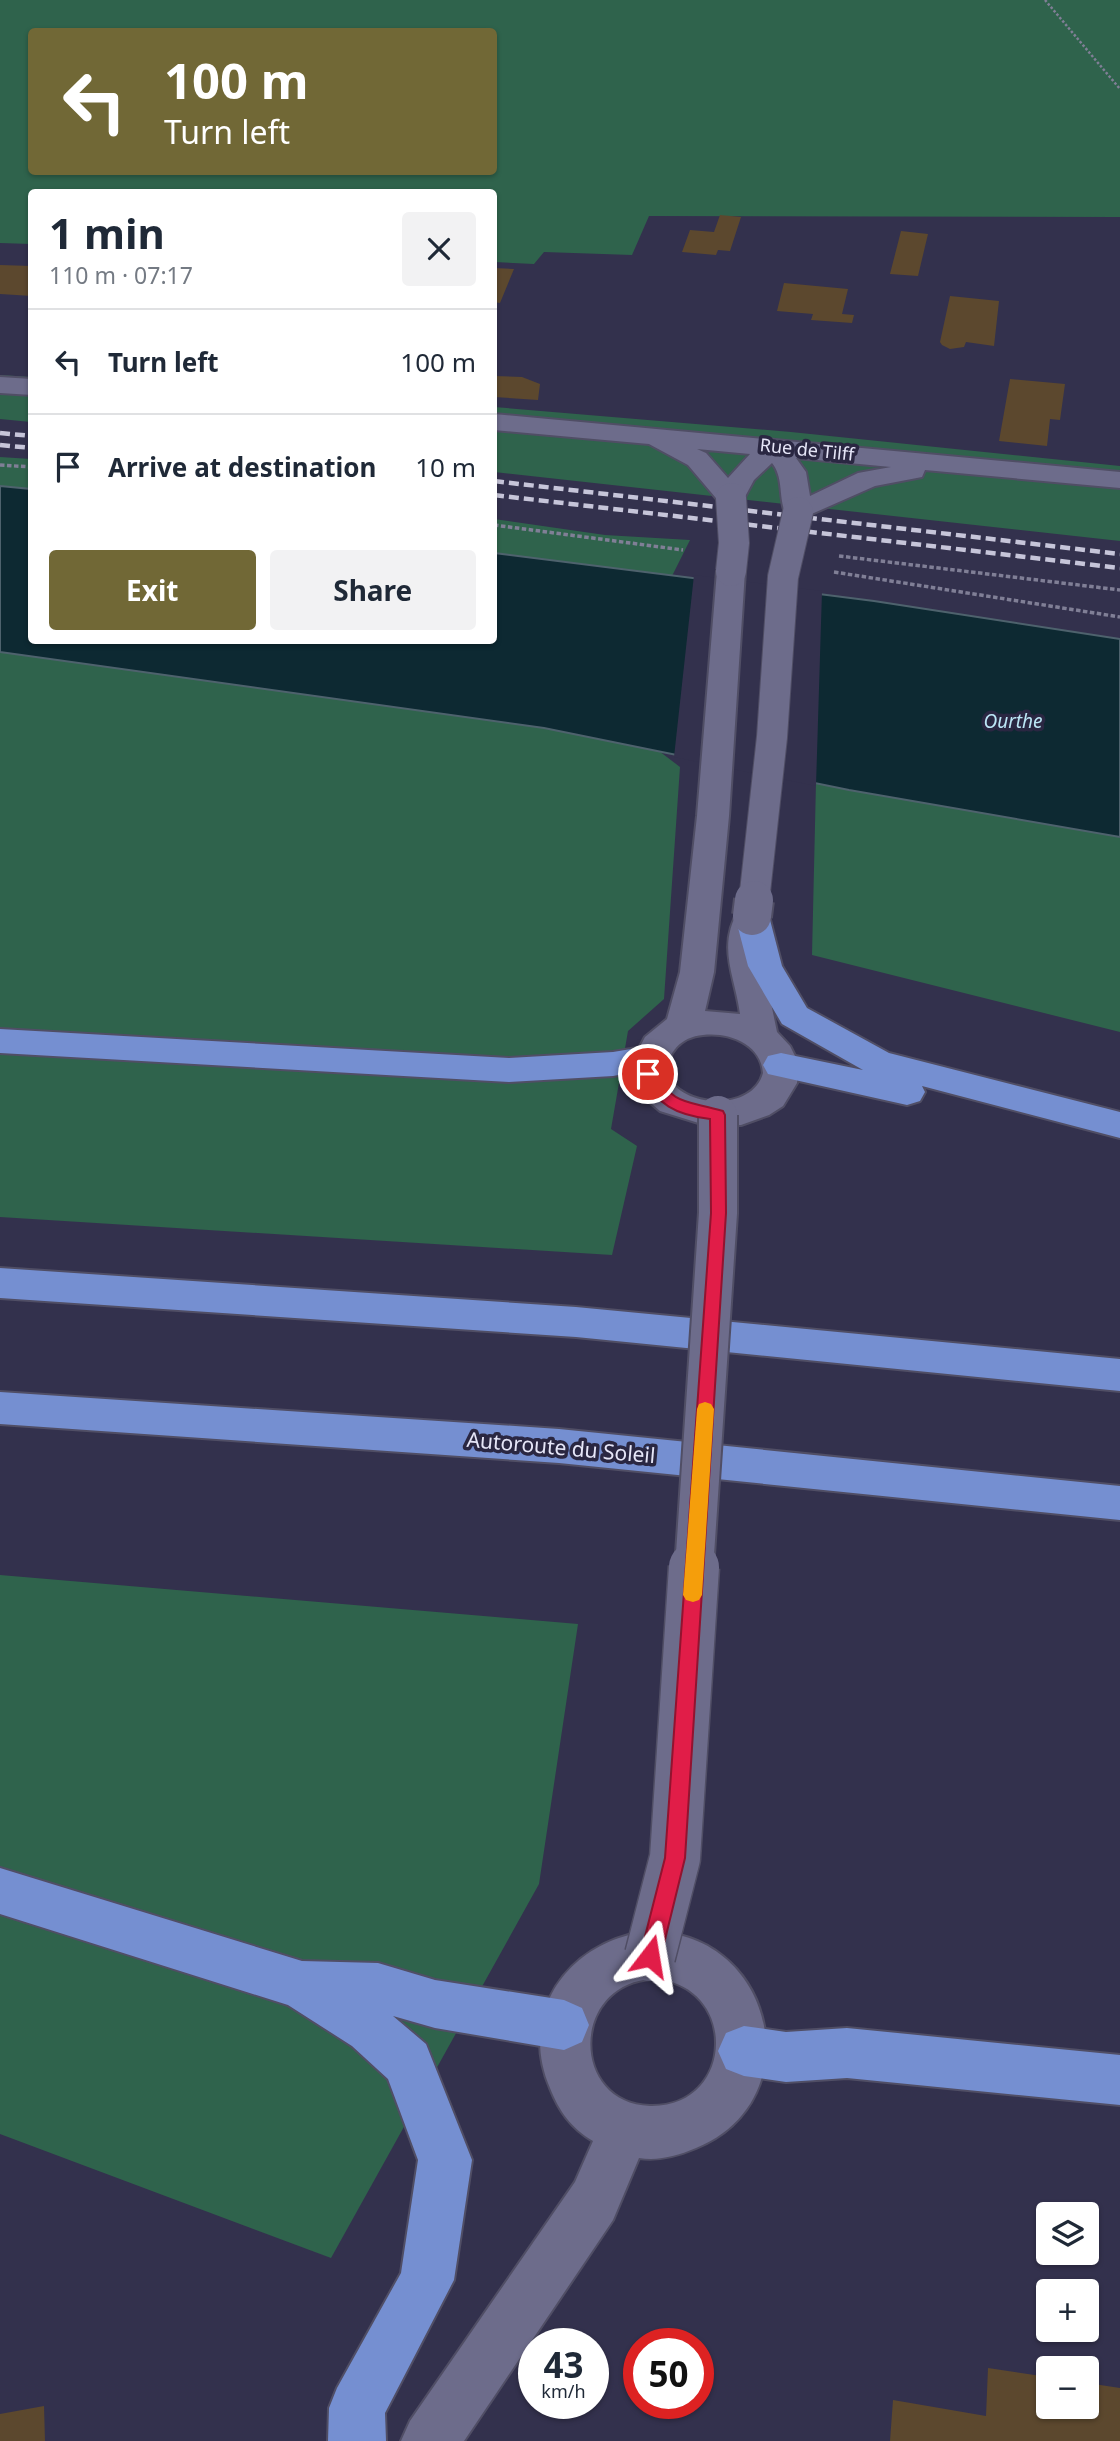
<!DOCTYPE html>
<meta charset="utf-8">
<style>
:root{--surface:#fff;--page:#f2f2f3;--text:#1f2937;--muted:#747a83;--line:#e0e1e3;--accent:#716836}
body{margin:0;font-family:"Noto Sans",sans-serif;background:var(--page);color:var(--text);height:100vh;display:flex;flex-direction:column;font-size:26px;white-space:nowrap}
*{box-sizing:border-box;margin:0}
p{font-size:23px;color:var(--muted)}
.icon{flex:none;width:38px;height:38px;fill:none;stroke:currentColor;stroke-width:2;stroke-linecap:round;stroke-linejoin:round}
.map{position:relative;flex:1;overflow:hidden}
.drawer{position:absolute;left:28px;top:189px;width:469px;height:455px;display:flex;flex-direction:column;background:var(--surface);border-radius:7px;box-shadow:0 2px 5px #0004}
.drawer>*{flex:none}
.top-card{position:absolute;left:28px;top:28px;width:469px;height:147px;border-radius:7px;box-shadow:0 2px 5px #0004;background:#716836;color:#fff;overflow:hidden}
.controls{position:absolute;left:1036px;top:2202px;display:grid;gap:14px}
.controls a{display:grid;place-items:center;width:63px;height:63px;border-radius:7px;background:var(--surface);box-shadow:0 2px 5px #0004;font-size:35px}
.speed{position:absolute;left:518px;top:2328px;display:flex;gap:14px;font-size:35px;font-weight:700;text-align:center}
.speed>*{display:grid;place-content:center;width:91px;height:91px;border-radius:50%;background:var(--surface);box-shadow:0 2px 5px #0004;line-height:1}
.speed small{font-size:18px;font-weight:400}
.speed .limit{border:10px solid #d22;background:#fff;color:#111}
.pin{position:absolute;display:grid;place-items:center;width:60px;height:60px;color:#fff;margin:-30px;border:4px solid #fff;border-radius:50%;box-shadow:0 2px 7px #0007}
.me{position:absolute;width:77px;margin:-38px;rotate:14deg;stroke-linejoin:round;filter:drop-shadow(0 0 5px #0008)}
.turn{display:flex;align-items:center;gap:24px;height:147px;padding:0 21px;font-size:32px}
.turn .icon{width:91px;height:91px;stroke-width:2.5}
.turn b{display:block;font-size:49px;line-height:60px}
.round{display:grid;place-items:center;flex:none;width:74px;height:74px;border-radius:7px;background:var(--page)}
.overview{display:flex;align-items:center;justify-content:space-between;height:119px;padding:0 21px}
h1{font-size:42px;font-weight:700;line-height:52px}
.cta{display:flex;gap:14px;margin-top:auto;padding:14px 21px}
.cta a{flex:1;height:80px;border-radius:7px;background:var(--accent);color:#fff;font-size:28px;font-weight:700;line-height:80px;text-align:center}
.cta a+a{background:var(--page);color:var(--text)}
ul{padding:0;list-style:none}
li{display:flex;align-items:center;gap:21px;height:105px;padding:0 21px;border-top:2px solid var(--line)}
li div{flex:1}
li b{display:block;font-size:26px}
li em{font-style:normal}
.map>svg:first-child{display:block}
.green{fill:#2f634c;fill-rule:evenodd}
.water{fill:#0d2932;stroke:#4e626d;stroke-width:2}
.pier{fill:#33314d}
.building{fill:#5c482e}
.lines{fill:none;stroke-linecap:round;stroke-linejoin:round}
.secondary-casing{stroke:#504e65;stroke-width:4}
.highway-casing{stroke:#504e65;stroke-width:4}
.path-far1{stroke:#807f96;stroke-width:2.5;stroke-dasharray:2.5 2;stroke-linecap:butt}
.path{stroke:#807f96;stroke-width:3.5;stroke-dasharray:4.5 2.5;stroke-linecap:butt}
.secondary{fill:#6d6c8b;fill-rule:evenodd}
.highway{fill:#758fd1;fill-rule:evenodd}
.rail{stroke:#c6c5d9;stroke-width:4.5;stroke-dasharray:10 5;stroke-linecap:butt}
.secondary-bridge-far2-casing{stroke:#504e65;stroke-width:32;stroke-linecap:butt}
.secondary-bridge-far1-casing{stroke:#504e65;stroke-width:42;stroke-linecap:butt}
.secondary-bridge-casing{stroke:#504e65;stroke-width:53;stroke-linecap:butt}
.secondary-bridge-far2{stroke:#6d6c8b;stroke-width:30}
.secondary-bridge-far1{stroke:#6d6c8b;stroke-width:38}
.secondary-bridge{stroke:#6d6c8b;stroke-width:50}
.route{fill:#e11d48;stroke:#92132f;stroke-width:2}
.slow{fill:#f59e0b}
.labels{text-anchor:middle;stroke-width:7;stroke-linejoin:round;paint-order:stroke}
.far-street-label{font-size:18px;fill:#e6e6f8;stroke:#2a2742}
.far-water-label{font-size:19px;font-style:italic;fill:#bbe6f5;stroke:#2a2742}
.street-label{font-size:21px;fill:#e6e6f8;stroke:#2a2742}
</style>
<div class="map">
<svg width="1120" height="2441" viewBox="0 0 1120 2441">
<rect width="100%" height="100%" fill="#33314d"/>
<path class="green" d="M0 0H1120V217L649 216 632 255 544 252 534 264 494 262V192H32L31 244 0 243ZM32 32H494V172H32Z
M0 375 31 377V422L0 419Z
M494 407 791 432 1120 466V541L494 472Z
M0 457 31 459V489L0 486Z
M494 519 605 535 690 540 672 576 494 553Z
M0 652 544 728 659 751 680 767 664 999 628 1031 611 1129 637 1146 612 1255 0 1217Z
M816 782 849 790 1120 837V1032L812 955Z
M0 1575 578 1624 539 1884 331 2258 0 2134Z"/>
<path class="water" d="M0 486 31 489 32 640H494V553L874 601 1120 639V837L849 790 544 728 0 652Z"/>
<path class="pier" d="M694 575 822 591 816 786 674 757Z"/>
<path class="building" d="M720 215 741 217 730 251 718 250 716 255 682 252 690 230 714 232Z
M901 231 928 234 918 276 890 274Z
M0 265 32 266V296L0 294Z
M494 268 514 269 500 303 494 302Z
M784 283 848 289 842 314 854 315 852 323 811 320 813 314 777 311Z
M950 296 999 301 994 346 966 342 964 347 950 349 942 345 940 342Z
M494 376 522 377 540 384 538 400 494 397Z
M1010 379 1065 384 1060 420 1050 419 1047 446 999 441Z
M988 2368 1048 2377V2406H1087V2383L1120 2388V2441H890L893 2400 986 2416Z
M44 2406 45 2441H0V2414Z"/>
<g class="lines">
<defs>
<path id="secondary" d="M0 377 32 379V395L0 393Z
M494 414 1120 472V488L925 470 922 477 875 486 798 520 788 518C777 501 785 479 772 463L754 480 741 504 731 506 721 504 688 465 649 444 494 430ZM697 449 750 454 728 478 706 453ZM796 458 891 467 858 473 810 496 806 472Z
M731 562 741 565 745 571 729 816 714 972 705 1011 740 1014C735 975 716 946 740 908L752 905 764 908 769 916 760 950 777 1032 790 1046 799 1064 797 1083 783 1106 769 1115 741 1125H705L660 1111 639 1093 630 1074 631 1064 645 1037 667 1019 680 972 697 816 717 571 721 565ZM703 1035C729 1032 761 1044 763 1073 753 1112 681 1109 667 1074 667 1052 681 1037 703 1035Z
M644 1932C772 1926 815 2099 696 2148 677 2156 659 2161 639 2158L613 2220 464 2441H401L410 2421 575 2182 593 2141C571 2128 559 2111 550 2088 518 2014 567 1943 644 1932ZM653 1979C739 1983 736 2108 650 2106 570 2104 570 1983 653 1979Z"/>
<path id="highway" d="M752 905 764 908 769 916 782 966 807 1008 889 1053 1120 1112V1138L922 1086 925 1092 920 1101 907 1105 768 1074 763 1065 768 1056 781 1053 863 1070 782 1024 748 966 735 916 740 908Z
M0 1029 509 1058 613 1052 649 1046 662 1049 667 1058 662 1067 613 1076 509 1082 0 1053Z
M0 1268 576 1307 1120 1359V1391L576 1337 0 1298Z
M0 1392 559 1429 1120 1486V1520L559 1463 0 1424Z
M0 1868 302 1961 378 1963 435 1980 564 2000 582 2008 589 2025 582 2042 564 2050 435 2028 393 2016 426 2044 472 2160 454 2280 385 2413 386 2441H328L329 2408 337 2388 401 2273 418 2160 388 2079 352 2046 288 2005 0 1914Z
M744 2026 786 2032 847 2028 1120 2055V2105L847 2078 786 2082 744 2076 726 2069 718 2051 726 2033Z"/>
</defs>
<use href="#secondary" class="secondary-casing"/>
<use href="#highway" class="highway-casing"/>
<path class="path-far1" d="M1045 0 1120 89"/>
<path class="path" d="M0 465 32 467
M494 525 683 550
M839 556 1120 590
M834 572 1120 617"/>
<use href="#secondary" class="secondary"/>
<use href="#highway" class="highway"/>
<path class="rail" d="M0 433 32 436
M0 445 32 448
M494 481 1120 554
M494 495 1120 568"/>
<defs>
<path id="secondary-bridge-far2" d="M731 498 734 543 731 571
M754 901 772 737 783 577 798 512"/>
<path id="secondary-bridge-far1" d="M752 916 754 900
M694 1569 718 1213V1115"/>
<path id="secondary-bridge" d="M650 1956 675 1858 694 1567"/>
</defs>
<use href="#secondary-bridge-far2" class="secondary-bridge-far2-casing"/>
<use href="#secondary-bridge-far1" class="secondary-bridge-far1-casing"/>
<use href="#secondary-bridge" class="secondary-bridge-casing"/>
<use href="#secondary-bridge-far2" class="secondary-bridge-far2"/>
<use href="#secondary-bridge-far1" class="secondary-bridge-far1"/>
<use href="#secondary-bridge" class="secondary-bridge"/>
</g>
<path class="route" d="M648 1069 653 1071C675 1107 687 1100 723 1111L725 1115 726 1213 685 1858 661 1956 658 1963 650 1966 643 1963 640 1956 665 1858 711 1213 710 1119C676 1115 657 1105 641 1074Z"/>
<path class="slow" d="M705 1402 711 1404 714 1409 702 1595 699 1600 693 1602 686 1600 683 1595 697 1409 699 1404Z"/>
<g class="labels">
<g class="far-street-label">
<text transform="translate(807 450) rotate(6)" y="6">Rue de Tilff</text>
</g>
<g class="far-water-label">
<text x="1013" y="728">Ourthe</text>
</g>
<g class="street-label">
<text transform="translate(561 1448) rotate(5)" y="7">Autoroute du Soleil</text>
</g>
</g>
</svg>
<div class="controls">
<a><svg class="icon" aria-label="layers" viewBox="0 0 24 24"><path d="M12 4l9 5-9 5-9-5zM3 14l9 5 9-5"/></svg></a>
<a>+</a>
<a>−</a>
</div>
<div class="speed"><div>43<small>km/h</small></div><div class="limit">50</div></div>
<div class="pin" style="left:648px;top:1074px;background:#d93025"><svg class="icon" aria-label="arrive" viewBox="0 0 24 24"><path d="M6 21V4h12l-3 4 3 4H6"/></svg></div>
<svg class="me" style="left:650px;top:1956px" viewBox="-20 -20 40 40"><path d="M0-17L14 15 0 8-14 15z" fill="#e11d48" stroke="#fff" stroke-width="4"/></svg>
<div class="top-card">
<div class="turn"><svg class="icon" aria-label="left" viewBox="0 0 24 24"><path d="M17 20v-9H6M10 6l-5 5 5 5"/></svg><div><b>100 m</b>Turn left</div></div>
</div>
<section class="drawer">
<div class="overview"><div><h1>1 min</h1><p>110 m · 07:17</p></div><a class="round"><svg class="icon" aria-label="close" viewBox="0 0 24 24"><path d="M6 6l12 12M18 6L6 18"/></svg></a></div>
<ul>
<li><svg class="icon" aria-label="left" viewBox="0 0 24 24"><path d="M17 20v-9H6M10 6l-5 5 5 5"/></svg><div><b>Turn left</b></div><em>100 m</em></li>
<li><svg class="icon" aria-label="arrive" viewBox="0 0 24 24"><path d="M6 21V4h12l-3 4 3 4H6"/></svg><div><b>Arrive at destination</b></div><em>10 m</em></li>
</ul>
<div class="cta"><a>Exit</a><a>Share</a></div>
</section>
</div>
